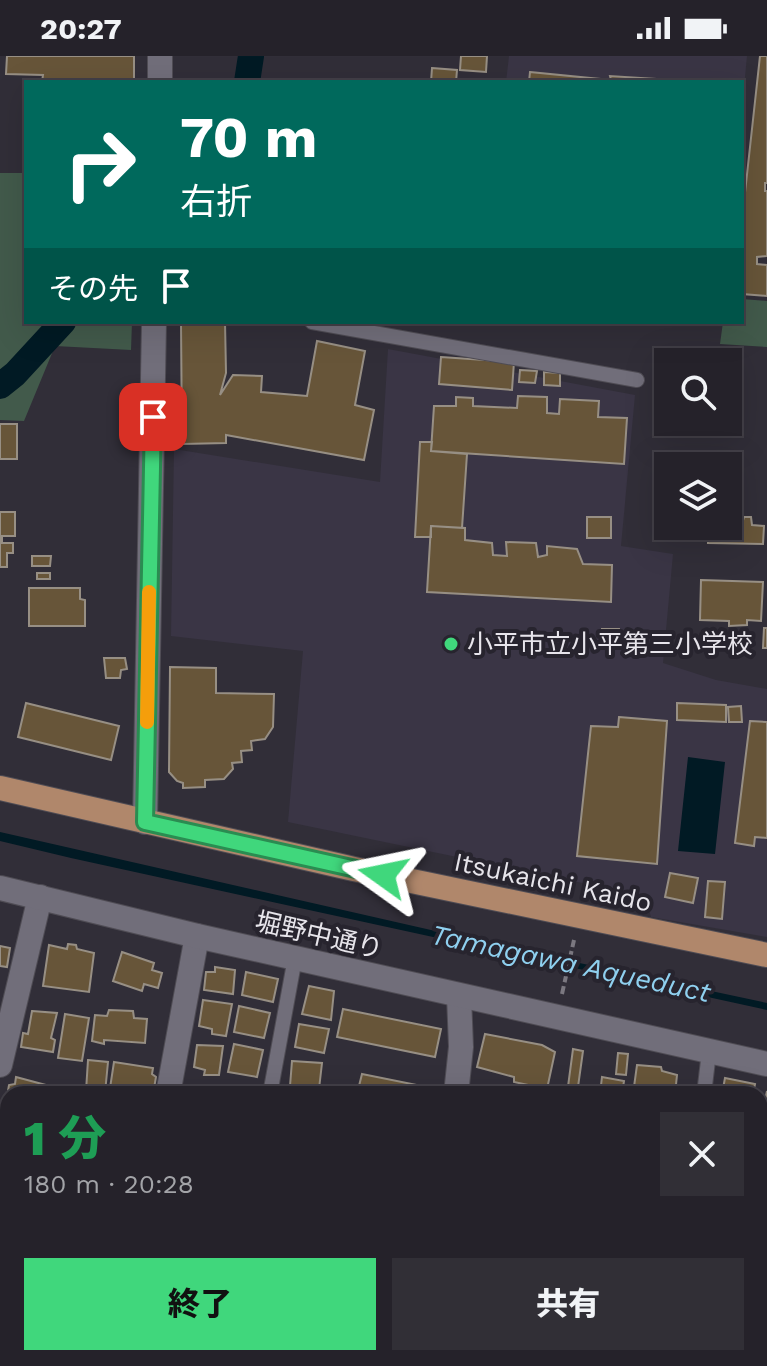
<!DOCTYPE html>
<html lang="ja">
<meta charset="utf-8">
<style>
:root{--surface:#25222a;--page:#312f36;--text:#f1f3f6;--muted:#a3a4a8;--line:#423f47;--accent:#40d77c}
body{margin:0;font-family:"Work Sans","Noto Sans JP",sans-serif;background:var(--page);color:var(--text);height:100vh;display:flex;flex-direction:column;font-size:30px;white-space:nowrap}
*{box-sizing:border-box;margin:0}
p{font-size:26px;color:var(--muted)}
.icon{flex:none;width:44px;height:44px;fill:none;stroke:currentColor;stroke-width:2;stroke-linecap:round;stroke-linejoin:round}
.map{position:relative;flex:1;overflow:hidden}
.drawer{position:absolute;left:0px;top:1030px;width:768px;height:280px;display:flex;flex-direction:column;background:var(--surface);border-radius:24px 24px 0 0;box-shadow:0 8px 32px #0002,0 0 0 2px var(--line)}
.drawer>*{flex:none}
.banner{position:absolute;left:24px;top:24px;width:720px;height:244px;border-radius:0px;box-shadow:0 8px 32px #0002,0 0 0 2px var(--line);background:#00695c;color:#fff;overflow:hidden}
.buttons{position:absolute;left:654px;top:292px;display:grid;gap:16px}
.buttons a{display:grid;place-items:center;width:88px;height:88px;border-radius:0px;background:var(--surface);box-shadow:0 8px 32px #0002,0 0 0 2px var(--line);font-size:40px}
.pin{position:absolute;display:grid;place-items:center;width:68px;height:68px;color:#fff;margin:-34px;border-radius:16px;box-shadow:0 4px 12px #0006}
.me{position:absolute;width:88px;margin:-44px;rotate:282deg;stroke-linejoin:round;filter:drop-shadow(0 0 6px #0008)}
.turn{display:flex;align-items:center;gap:28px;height:168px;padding:0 24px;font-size:36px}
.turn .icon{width:104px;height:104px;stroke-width:2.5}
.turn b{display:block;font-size:56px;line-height:68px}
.then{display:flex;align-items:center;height:76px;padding:0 24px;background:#0003;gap:16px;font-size:30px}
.round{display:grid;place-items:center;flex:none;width:84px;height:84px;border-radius:0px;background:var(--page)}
.headline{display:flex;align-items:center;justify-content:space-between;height:136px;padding:0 24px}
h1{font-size:48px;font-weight:800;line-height:60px;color:#1e9e55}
.button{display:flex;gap:16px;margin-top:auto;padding:16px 24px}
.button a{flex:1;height:92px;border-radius:0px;background:var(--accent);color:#111;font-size:32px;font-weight:800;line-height:92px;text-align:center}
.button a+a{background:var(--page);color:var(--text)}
.status{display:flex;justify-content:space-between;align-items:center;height:56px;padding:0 40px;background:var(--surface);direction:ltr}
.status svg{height:22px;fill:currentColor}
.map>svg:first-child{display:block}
.built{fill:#3a3545}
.green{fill:#425a4b}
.water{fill:#011a24}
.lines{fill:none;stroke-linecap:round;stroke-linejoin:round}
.canal{stroke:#011a24;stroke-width:26}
.building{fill:#675539;stroke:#978f84;stroke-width:2}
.lane-casing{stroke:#4f4c54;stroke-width:16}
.street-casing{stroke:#4f4c54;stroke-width:26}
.secondary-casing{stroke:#4f4c54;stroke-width:26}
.primary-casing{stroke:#4f4c54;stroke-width:26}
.path{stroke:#7b7880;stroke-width:4;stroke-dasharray:8 4;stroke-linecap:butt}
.lane{stroke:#716e7a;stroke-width:14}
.street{stroke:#716e7a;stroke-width:24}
.secondary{stroke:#716e7a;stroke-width:24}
.primary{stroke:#b0876b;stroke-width:24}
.route-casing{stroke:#2a8c51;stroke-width:20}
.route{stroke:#40d77c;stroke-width:14}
.slow{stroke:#f59e0b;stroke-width:14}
.poi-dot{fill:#40d77c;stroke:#27242e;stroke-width:3}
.labels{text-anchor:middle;stroke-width:8;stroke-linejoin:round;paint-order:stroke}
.poi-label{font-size:26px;fill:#e7e5eb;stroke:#27242e;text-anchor:start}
.street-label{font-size:26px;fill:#e7e5eb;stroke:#27242e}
.water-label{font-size:28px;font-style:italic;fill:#8fd0ef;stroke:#27242e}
</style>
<div class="status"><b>20:27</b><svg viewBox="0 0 49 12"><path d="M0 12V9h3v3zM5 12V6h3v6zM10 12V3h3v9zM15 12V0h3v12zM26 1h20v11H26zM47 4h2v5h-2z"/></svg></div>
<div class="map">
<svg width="767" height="1310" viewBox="0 0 767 1310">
<rect width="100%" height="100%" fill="#312e38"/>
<path class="built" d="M509 0H747L742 53V26H506Z
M388 293 635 339 621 490 673 498 663 607 716 624 767 633V881L651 861 645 840 288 766 303 595 171 580 174 393 380 426Z"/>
<path class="green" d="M0 117H24L22 197 26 205V266H132L131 294 55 290 24 365 0 364Z
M742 243 767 245V291L720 288 723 266H742Z"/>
<path class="water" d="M688 701 725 706 715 798 678 795Z
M0 776 523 895 767 947V954L71 802 0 785Z"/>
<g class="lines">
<path class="canal" d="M247 26 251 0
M0 330 15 318 63 266
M0 1069 8 1071
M760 1232 767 1233"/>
</g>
<path class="building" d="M7 0H134V26H42L43 19 6 18Z
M461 0H487L486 16 460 14Z
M760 0H767V127H765V135H767V200L757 201V208L767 209V240L742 238V164Z
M432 12 457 14 456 26H431Z
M530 16 611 24 610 20 656 23V26H529Z
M181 266H225L226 317 220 339 233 319 262 320 261 336 307 340 317 285 365 295 355 349 374 354 364 404 226 379V387L182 388Z
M441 301 514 306 512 334 439 328Z
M520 314 537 315 535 327 519 326Z
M544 316 560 317V330L544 329Z
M518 340 547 341V357L559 358 560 343 599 345 598 361 627 362 624 408 431 395 434 350H456V341L473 342V350L517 352Z
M0 368H17V403H0Z
M420 386H432L431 395 467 398 462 472 431 470V481H415Z
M0 456H15V480H2V487H13V497H7V511H0Z
M587 461H611V482H587Z
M744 461H751L752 469 764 470 763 488 708 487 709 470 742 468Z
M431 470 465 472V484L492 487 493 499 507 500 506 486 536 487 538 501 547 499V490L577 493 583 508 612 509 611 546 427 536Z
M32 500H51L50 510H32Z
M37 517H50V523H37Z
M701 524 763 526 761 565 747 564V569L729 570V565L700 564Z
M29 532H80V543L85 544V570H29Z
M764 572H767V592H763Z
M602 573H619L620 583 602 584Z
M104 602H125L127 613 121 614 120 622H106Z
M170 611 216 612V637L274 638 273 671 265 683 251 685 252 694 241 695 242 706 232 707 233 713 224 723 205 724V731L183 732V727L177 725 169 716Z
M26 647 119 670 111 704 18 681Z
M677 647 726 649V666L677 664Z
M741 650 742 666H729L728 651Z
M619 661 667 665 657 808 577 800 591 670 618 671Z
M750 665 767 666V782L755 781 754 790 735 787Z
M670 817 698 822 693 847 665 841Z
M708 825 725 826 722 863 705 861Z
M68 888 76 889 77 893 94 897 89 936 43 930 49 889 67 893Z
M0 890 10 892 7 911 0 910Z
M122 896 154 907 152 914 162 917 158 932 144 928 142 935 113 925Z
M215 911 235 914 233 938 204 934 206 916H215Z
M246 916 278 923 273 946 242 939Z
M309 930 334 935 331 964 302 958Z
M203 944 232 948 226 980 212 978V973L199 970Z
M239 950 270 957 264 982 234 976Z
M343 953 441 973 435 1001 337 981Z
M109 954 133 955 134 962 147 963 145 987 104 984V988L92 985 95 959 107 960Z
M32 955 57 957 51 982 55 984 53 996 21 991 23 977 28 978Z
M65 958 89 962 82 1005 58 1002Z
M299 968 329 973 324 997 295 991Z
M485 978 542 989 555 996 547 1033 514 1026V1021L477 1011Z
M234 988 263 994 257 1021 228 1016Z
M197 989 223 990 219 1019H204L205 1014 194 1011Z
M573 993 583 995 577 1038H567Z
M618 997 628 998 626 1019 616 1018Z
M88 1004 108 1006 105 1037 86 1035Z
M292 1005 322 1007 319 1033 290 1030Z
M114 1006 153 1012 152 1018 156 1021 153 1038 140 1035 137 1038 110 1032Z
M637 1009 661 1011 662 1015 677 1019 675 1038H633Z
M362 1018 417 1029V1038H357Z
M16 1021 46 1029 45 1038H8L6 1046 9 1029 15 1028Z
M602 1021 624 1025 622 1038H600Z
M725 1022 755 1028 753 1038H722Z
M223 1033 250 1037V1038H222Z
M767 1035V1071L760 1069Z
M0 1083 8 1084V1107L0 1106Z
M760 1087 767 1088V1106H765L761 1124Z
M8 1148V1178L0 1177V1152H7Z
M2 1188 8 1189V1215L0 1214Z
M760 1202 767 1203V1220H761V1224Z
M760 1240 767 1243V1274L760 1272Z
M4 1245 8 1246V1280L0 1279V1250L3 1251Z
M184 1302H207L206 1310H183Z
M212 1302H240L239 1309 230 1310H218V1307L212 1306Z
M341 1302 368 1303 367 1310H339Z
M436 1302H466V1310H435Z
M474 1302H505V1310L473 1309Z
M519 1302H546V1310H519Z
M587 1302 607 1305V1310H585Z
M612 1302 634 1303 633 1310H611Z
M683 1302H714L713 1308 683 1306Z
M718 1302H755L753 1310H717Z
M377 1304 399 1306V1310H376Z
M72 1305 106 1309V1310H71Z"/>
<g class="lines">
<defs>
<path id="lane" d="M312 266 637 324
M270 1038 295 902
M704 1038 709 996
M327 1310 328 1302
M560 1310 561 1302
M668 1310 669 1302"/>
<path id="street" d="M0 1009 40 841
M168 1038 197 880
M456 1038 461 991 459 940
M0 1135 8 1136
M158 1310 160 1302
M419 1310 420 1302"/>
<path id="secondary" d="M160 26V0
M145 766 154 266
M0 832 197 880 767 1008"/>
<path id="primary" d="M0 732 354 813 767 899"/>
</defs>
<use href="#lane" class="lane-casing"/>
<use href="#street" class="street-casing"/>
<use href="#secondary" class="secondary-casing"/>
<use href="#primary" class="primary-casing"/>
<path class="path" d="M562 938 574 884"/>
<use href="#lane" class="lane"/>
<use href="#street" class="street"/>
<use href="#secondary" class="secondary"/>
<use href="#primary" class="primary"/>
</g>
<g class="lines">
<defs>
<path id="route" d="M153 361 145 766 383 819"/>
</defs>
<use href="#route" class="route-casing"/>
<use href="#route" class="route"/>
<path class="slow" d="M147 666 149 536"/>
</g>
<circle class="poi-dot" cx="451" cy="588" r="8"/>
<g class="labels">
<g class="poi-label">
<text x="467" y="597">小平市立小平第三小学校</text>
</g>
<g class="street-label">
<text transform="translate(553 826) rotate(12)" y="9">Itsukaichi Kaido</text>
<text transform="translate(319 879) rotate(13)" y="9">堀野中通り</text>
</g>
<g class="water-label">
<text transform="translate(571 907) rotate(12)" y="10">Tamagawa Aqueduct</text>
</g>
</g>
</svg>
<div class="buttons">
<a><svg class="icon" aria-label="search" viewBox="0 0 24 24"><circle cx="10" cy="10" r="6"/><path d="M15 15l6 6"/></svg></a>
<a><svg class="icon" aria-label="layers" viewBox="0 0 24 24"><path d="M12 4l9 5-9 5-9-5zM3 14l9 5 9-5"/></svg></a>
</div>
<div class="pin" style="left:153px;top:361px;background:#d93025"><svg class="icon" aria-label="arrive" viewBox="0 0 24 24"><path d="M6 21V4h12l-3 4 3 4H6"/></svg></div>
<svg class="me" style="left:383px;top:819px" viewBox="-20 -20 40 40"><path d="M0-17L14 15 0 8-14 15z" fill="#40d77c" stroke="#fff" stroke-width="4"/></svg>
<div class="banner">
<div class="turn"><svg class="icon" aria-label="right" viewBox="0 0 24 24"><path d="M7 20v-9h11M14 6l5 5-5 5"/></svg><div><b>70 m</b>右折</div></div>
<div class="then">その先<svg class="icon" aria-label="arrive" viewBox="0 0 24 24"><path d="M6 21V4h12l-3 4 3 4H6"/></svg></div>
</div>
<section class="drawer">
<div class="headline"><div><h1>1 分</h1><p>180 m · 20:28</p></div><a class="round"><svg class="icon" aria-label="close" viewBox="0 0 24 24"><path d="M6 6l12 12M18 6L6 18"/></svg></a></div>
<div class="button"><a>終了</a><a>共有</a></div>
</section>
</div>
